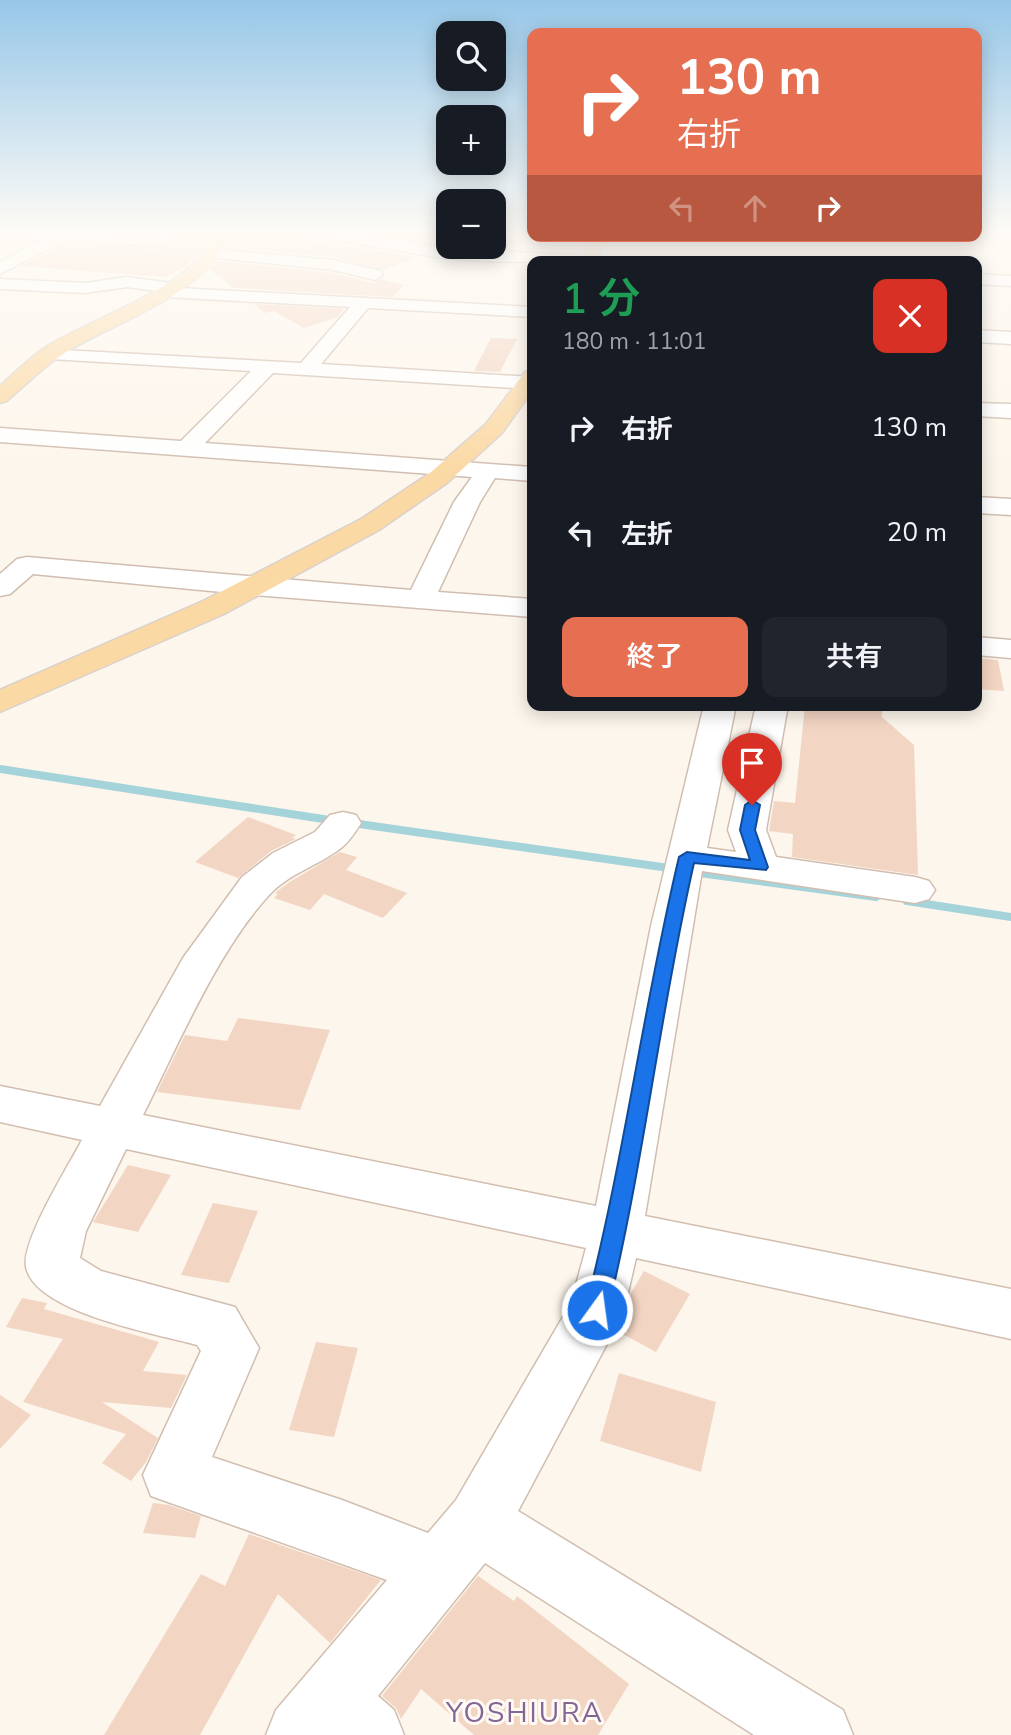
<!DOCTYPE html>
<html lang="ja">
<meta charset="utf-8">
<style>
:root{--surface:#171b24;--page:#20242c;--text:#f1f3f6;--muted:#9ea1a6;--accent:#e76f51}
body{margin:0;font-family:"Nunito Sans","Noto Sans JP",sans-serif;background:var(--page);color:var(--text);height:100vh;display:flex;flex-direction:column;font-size:26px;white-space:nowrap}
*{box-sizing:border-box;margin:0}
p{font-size:23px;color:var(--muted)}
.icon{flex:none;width:38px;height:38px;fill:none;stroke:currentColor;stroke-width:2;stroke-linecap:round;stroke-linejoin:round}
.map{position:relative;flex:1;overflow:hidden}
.side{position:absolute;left:527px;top:256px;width:455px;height:455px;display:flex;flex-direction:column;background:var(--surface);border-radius:14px;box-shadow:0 4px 18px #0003}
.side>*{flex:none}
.top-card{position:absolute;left:527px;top:28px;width:455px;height:214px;border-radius:14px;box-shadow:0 4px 18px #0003;background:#e76f51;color:#fff;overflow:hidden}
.tools{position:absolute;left:436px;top:21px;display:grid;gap:14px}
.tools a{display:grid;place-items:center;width:70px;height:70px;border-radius:14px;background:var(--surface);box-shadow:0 4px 18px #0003;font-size:35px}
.pin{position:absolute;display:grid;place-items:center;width:60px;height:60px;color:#fff;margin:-72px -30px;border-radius:50% 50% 50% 0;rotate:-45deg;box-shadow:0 0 7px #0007}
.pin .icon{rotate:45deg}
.me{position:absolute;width:77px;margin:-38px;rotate:14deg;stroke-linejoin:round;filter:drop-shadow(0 0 5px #0008)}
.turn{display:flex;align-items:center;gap:24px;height:147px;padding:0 35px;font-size:32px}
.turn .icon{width:91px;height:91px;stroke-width:2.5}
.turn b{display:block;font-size:49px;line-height:60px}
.lanes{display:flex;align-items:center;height:66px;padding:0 35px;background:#0003;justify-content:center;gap:35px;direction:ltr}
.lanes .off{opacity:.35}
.round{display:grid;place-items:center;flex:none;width:74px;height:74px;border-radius:14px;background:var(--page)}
.headline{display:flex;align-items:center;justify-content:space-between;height:119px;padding:0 35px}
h1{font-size:42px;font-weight:600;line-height:52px;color:#1e9e55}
.button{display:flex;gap:14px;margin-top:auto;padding:14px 35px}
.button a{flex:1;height:80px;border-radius:14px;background:var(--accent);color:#fff;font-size:28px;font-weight:600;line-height:80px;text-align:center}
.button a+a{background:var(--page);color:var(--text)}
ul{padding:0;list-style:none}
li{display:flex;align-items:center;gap:21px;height:105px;padding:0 35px}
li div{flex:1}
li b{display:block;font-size:26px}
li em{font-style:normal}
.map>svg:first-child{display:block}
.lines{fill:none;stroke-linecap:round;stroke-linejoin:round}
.stream{stroke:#a5d3da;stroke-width:8}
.building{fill:#f3d5c3}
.minor-casing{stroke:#d1beb0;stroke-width:3}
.major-casing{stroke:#dad1cd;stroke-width:3}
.minor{fill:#fff;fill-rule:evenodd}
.major{fill:#fbd9a5;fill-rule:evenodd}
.route{fill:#1a73e8;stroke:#114b97;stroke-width:2}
.labels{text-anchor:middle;stroke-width:6;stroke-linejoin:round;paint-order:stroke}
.near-neighbourhood-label{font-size:28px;letter-spacing:2px;fill:#846695;stroke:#fffaf3}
</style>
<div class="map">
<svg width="1011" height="1735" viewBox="0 0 1011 1735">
<rect width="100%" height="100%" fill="#fdf6ec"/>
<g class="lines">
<path class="stream" d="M0 769 336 821
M352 823 676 869
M692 872 876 897
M907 901 1011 917"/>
</g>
<path class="building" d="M243 229H280L290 237 417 257 383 270 333 257 225 247 227 241 222 231Z
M357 229H410L448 235V245Z
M202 233 206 242 195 257 182 269 164 277 21 266 66 244 156 249 170 246 174 239Z
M217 261 333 273 374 283 381 279 404 285 393 297 234 288 209 269Z
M254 304 344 309 338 317 304 328 274 311 265 313Z
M491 338 517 339 500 372 474 371Z
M976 658 998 660 1004 691 976 689Z
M805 705H882V717L914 745 918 875 792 857 793 834 769 831 774 801 795 803Z
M248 817 296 835 292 838 296 839 271 851 238 878 195 862Z
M340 852 357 857 346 870 407 893 383 918 324 894 310 910 274 898 278 894 275 893 288 883Z
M238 1018 330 1030 300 1110 157 1092 185 1035 227 1041Z
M128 1165 171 1175 138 1232 93 1222Z
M213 1203 258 1211 229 1283 181 1275Z
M644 1271 690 1294 656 1352 617 1331 631 1293Z
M22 1298 47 1303 44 1309 159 1342 143 1371 187 1375 171 1408 102 1402 158 1438 146 1462 131 1481 102 1463 126 1434 23 1402 63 1339 6 1327Z
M316 1342 358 1348 334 1437 289 1430Z
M619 1373 716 1402 701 1472 600 1441Z
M0 1395 31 1415 0 1449Z
M153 1503 169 1505 201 1516 195 1538 143 1533Z
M249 1534 381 1580 330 1643 278 1594 200 1735H104L201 1574 225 1586Z
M478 1576 514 1601 517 1596 629 1684 598 1735H474L421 1689 401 1719 396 1708 382 1696Z"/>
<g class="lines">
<defs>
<path id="minor" d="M0 229H82L80 232 155 236 162 229H203L196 234 172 237 169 243 155 246 65 241 0 274V262L43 240 0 238Z
M283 229 348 230 444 248 590 256 598 261C545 261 497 264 444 258 392 251 342 239 290 234Z
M976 229H1011V239L971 236H976Z
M213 249 333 260 381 271 383 275 375 280 333 270 207 257 205 254Z
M976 274 1011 276V286L976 284Z
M127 277 171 283 179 288 532 307V317L368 308 321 364 532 377V389L273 373 205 443 532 467V481L495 478 480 502 438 592 532 599V617L253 595 33 574 10 594 0 596V574L17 559 27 557 411 590 454 502 472 477 0 442V428L181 441 251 371 51 359 44 357 41 353 44 349 301 363 350 307 166 297 158 291 127 287 85 293 0 289V279L85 283Z
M976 330 1011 332V344L976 342Z
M976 403 1011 404V418L976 416Z
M976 497 1011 499V515L976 513Z
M976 637 1011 640V658L976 655Z
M704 705H736L707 848 736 852 728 830 756 705H788L766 830 776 857 915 877 929 881 935 890 929 899 915 903 702 871 645 1216 1011 1289V1339L636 1258 624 1310 616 1327 518 1511 843 1710 853 1735H754L485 1563 378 1696 394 1710 404 1735H266L276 1710 387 1580 151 1496 143 1475 201 1351 197 1345C158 1334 35 1313 26 1267 21 1241 69 1165 82 1140L0 1122V1086L100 1106 183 958 242 877 273 853 315 832 330 815 343 812 356 815 361 823C356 831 349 842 341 848 318 866 291 872 269 895 217 952 178 1045 143 1115L596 1206 651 926ZM126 1149 586 1248 571 1303 456 1500 428 1533 342 1500 212 1457 259 1348 235 1307 101 1271 80 1258 86 1231Z"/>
<path id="major" d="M203 229H218L225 242C200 299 109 323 60 356 41 369 24 386 7 401L0 403V386C15 373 29 358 46 347 90 319 187 289 209 242Z
M592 236H608L597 261H581Z
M532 370V391L502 433 447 483 379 530 224 614 0 712V690L203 601 361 519 430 473 486 424 525 372Z"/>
</defs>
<use href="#minor" class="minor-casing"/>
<use href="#major" class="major-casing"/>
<use href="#minor" class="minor"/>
<use href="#major" class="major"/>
</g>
<linearGradient id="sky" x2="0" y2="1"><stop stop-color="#97c7e8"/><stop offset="0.49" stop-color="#fefbf6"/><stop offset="1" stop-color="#fefbf6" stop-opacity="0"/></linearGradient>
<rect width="1011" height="472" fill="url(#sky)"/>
<path class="route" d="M752 800 760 805 755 830 768 867 766 870 694 863C660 1011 644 1162 608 1310L605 1317 597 1320 589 1317 585 1310C624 1161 643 1007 679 857L687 852 750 860 740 830 745 805Z"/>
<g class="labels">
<g class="near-neighbourhood-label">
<text x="525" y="1722">YOSHIURA</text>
</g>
</g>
</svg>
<div class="tools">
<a><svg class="icon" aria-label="search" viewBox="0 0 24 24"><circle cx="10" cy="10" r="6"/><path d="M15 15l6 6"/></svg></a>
<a>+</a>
<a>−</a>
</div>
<div class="pin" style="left:752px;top:805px;background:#d93025"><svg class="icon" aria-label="arrive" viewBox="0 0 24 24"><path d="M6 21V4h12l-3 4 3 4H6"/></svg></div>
<svg class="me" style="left:597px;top:1310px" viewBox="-20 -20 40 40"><circle r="17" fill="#1a73e8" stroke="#fff" stroke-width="3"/><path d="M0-11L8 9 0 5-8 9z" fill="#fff"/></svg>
<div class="top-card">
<div class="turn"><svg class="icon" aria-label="right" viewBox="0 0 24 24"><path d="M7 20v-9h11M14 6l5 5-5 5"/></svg><div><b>130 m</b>右折</div></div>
<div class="lanes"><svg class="icon off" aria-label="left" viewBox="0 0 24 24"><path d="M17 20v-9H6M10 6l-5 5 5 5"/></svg><svg class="icon off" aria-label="ahead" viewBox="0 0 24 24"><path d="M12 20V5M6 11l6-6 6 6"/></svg><svg class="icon" aria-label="right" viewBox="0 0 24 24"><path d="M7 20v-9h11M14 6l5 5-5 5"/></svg></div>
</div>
<section class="side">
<div class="headline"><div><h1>1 分</h1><p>180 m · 11:01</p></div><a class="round" style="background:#d93025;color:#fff"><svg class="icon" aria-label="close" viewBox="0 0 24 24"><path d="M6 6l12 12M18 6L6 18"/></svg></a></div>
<ul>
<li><svg class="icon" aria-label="right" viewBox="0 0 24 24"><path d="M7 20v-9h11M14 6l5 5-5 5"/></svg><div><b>右折</b></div><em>130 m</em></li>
<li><svg class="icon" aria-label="left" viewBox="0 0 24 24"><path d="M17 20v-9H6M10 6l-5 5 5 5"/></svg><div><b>左折</b></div><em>20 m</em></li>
</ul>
<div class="button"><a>終了</a><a>共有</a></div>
</section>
</div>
